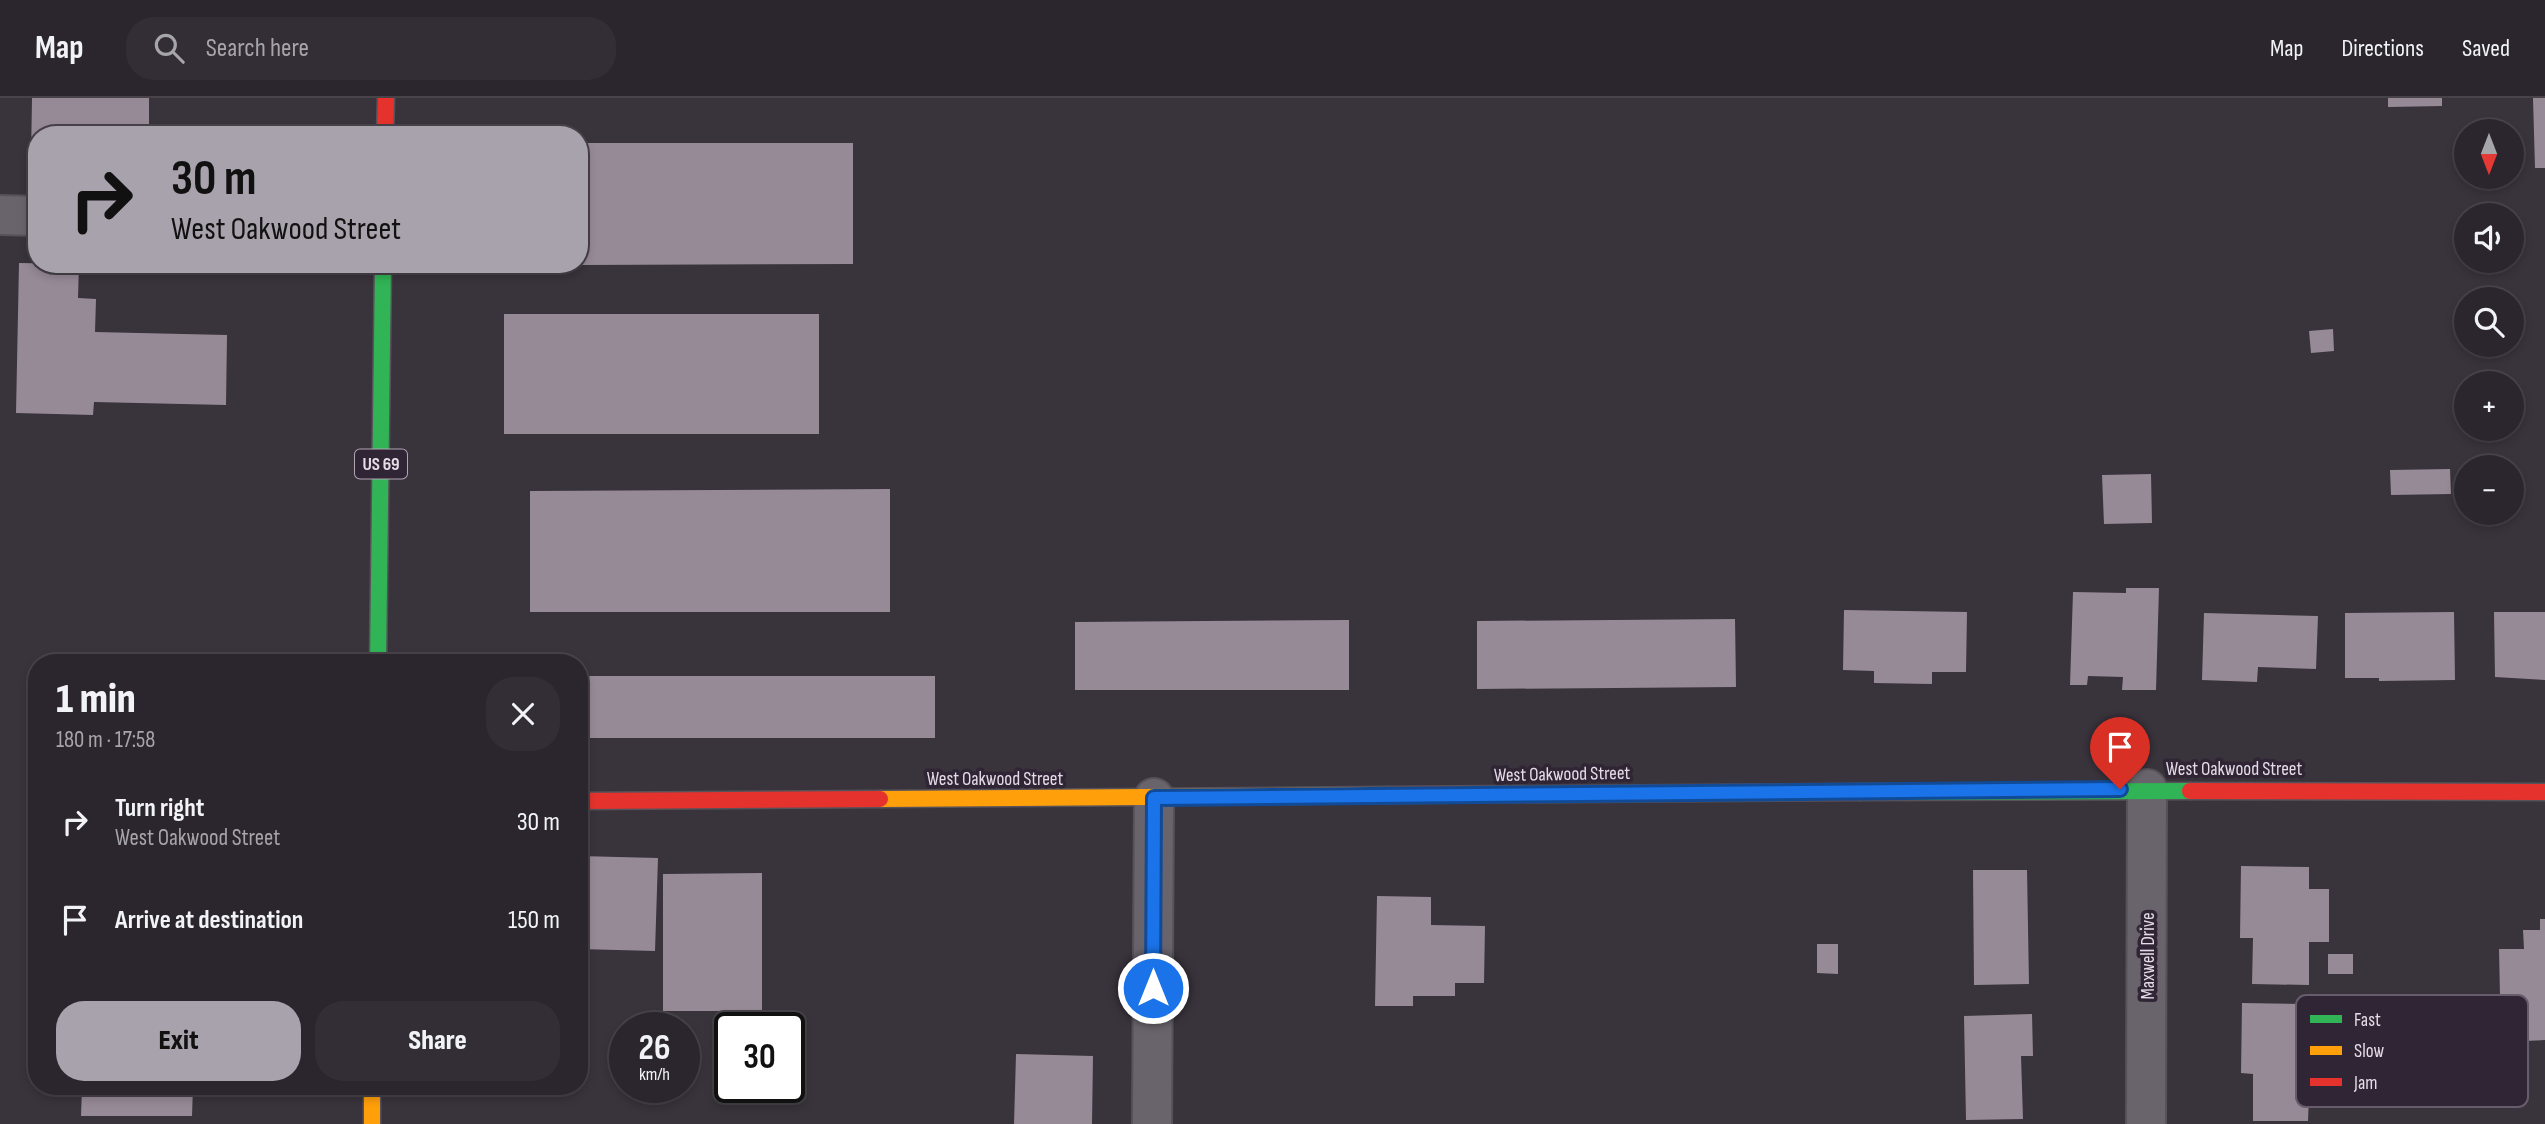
<!DOCTYPE html>
<meta charset="utf-8">
<style>
:root{--surface:#2b262d;--page:#332e35;--text:#f1f3f6;--muted:#a6a5aa;--line:#474349;--accent:#a8a2ac}
body{margin:0;font-family:"Sofia Sans Condensed",sans-serif;background:var(--page);color:var(--text);height:100vh;display:flex;flex-direction:column;font-size:26px;white-space:nowrap}
*{box-sizing:border-box;margin:0}
p{font-size:23px;color:var(--muted)}
.icon{flex:none;width:38px;height:38px;fill:none;stroke:currentColor;stroke-width:2;stroke-linecap:round;stroke-linejoin:round}
.map{position:relative;flex:1;overflow:hidden}
.sheet{position:absolute;left:28px;top:556px;width:560px;height:441px;display:flex;flex-direction:column;background:var(--surface);border-radius:28px;box-shadow:0 4px 10px #0003,0 0 0 2px var(--line)}
.sheet>*{flex:none}
.guide{position:absolute;left:28px;top:28px;width:560px;height:147px;border-radius:28px;box-shadow:0 4px 10px #0003,0 0 0 2px var(--line);background:#a8a2ac;color:#111;overflow:hidden}
.needle{width:46px;rotate:180deg}
.tools{position:absolute;left:2454px;top:21px;display:grid;gap:14px}
.tools a{display:grid;place-items:center;width:70px;height:70px;border-radius:50%;background:var(--surface);box-shadow:0 4px 10px #0003,0 0 0 2px var(--line);font-size:35px}
.speed{position:absolute;left:609px;top:914px;display:flex;gap:14px;font-size:35px;font-weight:700;text-align:center}
.speed>*{display:grid;place-content:center;width:91px;height:91px;border-radius:50%;background:var(--surface);box-shadow:0 4px 10px #0003,0 0 0 2px var(--line);line-height:1}
.speed small{font-size:18px;font-weight:400}
.speed .limit{border:4px solid #111;border-radius:10px;background:#fff;color:#111}
.pin{position:absolute;display:grid;place-items:center;width:60px;height:60px;color:#fff;margin:-72px -30px;border-radius:50% 50% 50% 0;rotate:-45deg;box-shadow:0 0 7px #0007}
.pin .icon{rotate:45deg}
.me{position:absolute;width:77px;margin:-38px;rotate:0deg;stroke-linejoin:round;filter:drop-shadow(0 0 5px #0008)}
.turn{display:flex;align-items:center;gap:24px;height:147px;padding:0 28px;font-size:32px}
.turn .icon{width:91px;height:91px;stroke-width:2.5}
.turn b{display:block;font-size:49px;line-height:60px}
.round{display:grid;place-items:center;flex:none;width:74px;height:74px;border-radius:28px;background:var(--page)}
.summary{display:flex;align-items:center;justify-content:space-between;height:119px;padding:0 28px}
h1{font-size:42px;font-weight:800;line-height:52px}
.primary-button{display:flex;gap:14px;margin-top:auto;padding:14px 28px}
.primary-button a{flex:1;height:80px;border-radius:28px;background:var(--accent);color:#111;font-size:28px;font-weight:800;line-height:80px;text-align:center}
.primary-button a+a{background:var(--page);color:var(--text)}
ul{padding:0;list-style:none}
li{display:flex;align-items:center;gap:21px;height:98px;padding:0 28px}
li div{flex:1}
li b{display:block;font-size:26px}
li em{font-style:normal}
header{display:flex;align-items:center;gap:42px;box-sizing:border-box;height:98px;padding:0 35px;background:var(--surface);border-bottom:2px solid var(--line)}
header strong{font-size:33px}
nav{display:flex;gap:38px;margin-inline-start:auto;font-size:24px}
.search{width:490px;height:63px;background:var(--page);display:flex;align-items:center;gap:18px;box-sizing:border-box;padding:0 24px;border-radius:28px;color:var(--muted);font-size:26px}
.map>svg:first-child{display:block}
.building{fill:#978a97}
.lines{fill:none;stroke-linecap:round;stroke-linejoin:round}
.street-casing{stroke:#57525a;stroke-width:42}
.fast-casing{stroke:#57525a;stroke-width:19}
.slow-casing{stroke:#57525a;stroke-width:19}
.jam-casing{stroke:#57525a;stroke-width:19}
.street{stroke:#69646c;stroke-width:38}
.fast{stroke:#30b455;stroke-width:16}
.slow{stroke:#ff9f0a;stroke-width:16}
.jam{stroke:#e5322d;stroke-width:16}
.route-casing{stroke:#114b97;stroke-width:18}
.route{stroke:#1a73e8;stroke-width:12}
.labels{text-anchor:middle;stroke-width:7;stroke-linejoin:round;paint-order:stroke}
.shield{fill:#302535;stroke:#aea6b2;stroke-width:2}
.shield-label{font-size:18px;font-weight:bold;fill:#e4dde8}
.street-label{font-size:19px;fill:#e4dde8;stroke:#302535}
.key{fill:#302535;stroke:#665c6b;stroke-width:2}
.key-label{font-size:19px;fill:#e4dde8}
</style>
<header>
<strong>Map</strong>
<div class="search"><svg class="icon" aria-label="search" viewBox="0 0 24 24"><circle cx="10" cy="10" r="6"/><path d="M15 15l6 6"/></svg>Search here</div>
<nav><a>Map</a><a>Directions</a><a>Saved</a></nav>
</header>
<div class="map">
<svg width="2545" height="1026" viewBox="0 0 2545 1026">
<rect width="100%" height="100%" fill="#39333c"/>
<path class="building" d="M32 0H149V37H37V59H31Z
M2388 0H2442V8L2388 9Z
M2533 0H2545V70H2535Z
M579 45H853V166L579 167Z
M19 165 79 166 78 200 96 201 95 234 227 237 226 307 94 304 93 317 16 315Z
M504 216H819V336H504Z
M2333 231 2334 253 2311 255 2309 233Z
M2450 371 2451 396 2391 397 2390 372Z
M2151 376 2152 425 2104 426 2102 377Z
M890 391V514H530V393Z
M2126 490H2159L2156 592H2122L2123 579 2088 578 2087 587H2070L2073 494 2126 495Z
M1844 512 1967 514 1966 574H1932V586L1874 585V573L1843 572Z
M2454 514 2455 582 2379 583V580H2345V515Z
M2494 514H2545V582L2495 579Z
M2204 515 2318 518 2316 571 2258 569 2257 584 2202 582Z
M1735 521 1736 589 1477 591V523Z
M1349 522V592H1075V524Z
M579 578H935V640H579Z
M579 758 658 760 655 853 579 851Z
M2241 768 2309 769V791H2329V844H2309V887L2252 886 2253 840H2240Z
M1973 772H2027L2029 886 1974 887Z
M762 775V913H663V776Z
M1377 798 1431 799V827L1485 828 1484 885H1455V898H1413V908H1375Z
M2540 821H2545V942L2501 944 2499 851H2524L2523 832H2540Z
M1817 846H1838V876L1817 875Z
M2328 856H2353V876H2328Z
M2305 903H2333L2331 997 2309 996 2308 1023H2253V976L2241 975 2242 905 2305 906Z
M2032 916 2033 958H2021L2023 1021 1966 1022 1964 918Z
M1016 956 1093 958 1092 1026H1014Z
M82 989H193L192 1018H81Z"/>
<g class="lines">
<defs>
<path id="street" d="M0 117 37 118
M1152 1026 1154 700
M2146 1026 2147 691"/>
<path id="fast" d="M378 565 383 166
M1860 694 2190 693"/>
<path id="slow" d="M880 701 1388 697
M372 989V1026"/>
<path id="jam" d="M385 37 386 0
M2190 693 2545 694
M1388 697 1860 694
M579 703 880 701"/>
</defs>
<use href="#street" class="street-casing"/>
<use href="#fast" class="fast-casing"/>
<use href="#slow" class="slow-casing"/>
<use href="#jam" class="jam-casing"/>
<use href="#street" class="street"/>
<use href="#fast" class="fast"/>
<use href="#slow" class="slow"/>
<use href="#jam" class="jam"/>
</g>
<g class="lines">
<defs>
<path id="route" d="M1153 890 1154 700 2120 691"/>
</defs>
<use href="#route" class="route-casing"/>
<use href="#route" class="route"/>
</g>
<g class="labels">
<rect class="shield" x="355" y="351.5" width="52" height="29" rx="5"/>
<g class="shield-label">
<text x="381" y="372">US 69</text>
</g>
<g class="street-label">
<text x="2234" y="677">West Oakwood Street</text>
<text transform="translate(1562 675) rotate(-1)" y="7">West Oakwood Street</text>
<text x="995" y="687">West Oakwood Street</text>
<text transform="translate(2147 858) rotate(-90)" y="7">Maxwell Drive</text>
</g>
</g>
<rect x="2296" y="897" width="232" height="112" rx="10" class="key"/>
<rect x="2310" y="917" width="32" height="8" fill="#30b455"/>
<rect x="2310" y="948" width="32" height="9" fill="#ff9f0a"/>
<rect x="2310" y="980" width="32" height="8" fill="#e5322d"/>
<g class="key-label">
<text x="2354" y="928">Fast</text>
<text x="2354" y="959">Slow</text>
<text x="2354" y="991">Jam</text>
</g>
</svg>
<div class="tools">
<a><svg class="needle" viewBox="-14 -14 28 28"><path d="M0-13l5 13h-10z" fill="#e53935"/><path d="M0 13l5-13h-10z" fill="#a6a5aa"/></svg></a>
<a><svg class="icon" aria-label="sound" viewBox="0 0 24 24"><path d="M4 9h4l5-4v14l-5-4H4zM17 9q2 3 0 6"/></svg></a>
<a><svg class="icon" aria-label="search" viewBox="0 0 24 24"><circle cx="10" cy="10" r="6"/><path d="M15 15l6 6"/></svg></a>
<a>+</a>
<a>−</a>
</div>
<div class="speed"><div>26<small>km/h</small></div><div class="limit">30</div></div>
<div class="pin" style="left:2120px;top:691px;background:#d93025"><svg class="icon" aria-label="arrive" viewBox="0 0 24 24"><path d="M6 21V4h12l-3 4 3 4H6"/></svg></div>
<svg class="me" style="left:1153px;top:890px" viewBox="-20 -20 40 40"><circle r="17" fill="#1a73e8" stroke="#fff" stroke-width="3"/><path d="M0-11L8 9 0 5-8 9z" fill="#fff"/></svg>
<div class="guide">
<div class="turn"><svg class="icon" aria-label="right" viewBox="0 0 24 24"><path d="M7 20v-9h11M14 6l5 5-5 5"/></svg><div><b>30 m</b>West Oakwood Street</div></div>
</div>
<section class="sheet">
<div class="summary"><div><h1>1 min</h1><p>180 m · 17:58</p></div><a class="round"><svg class="icon" aria-label="close" viewBox="0 0 24 24"><path d="M6 6l12 12M18 6L6 18"/></svg></a></div>
<ul>
<li><svg class="icon" aria-label="right" viewBox="0 0 24 24"><path d="M7 20v-9h11M14 6l5 5-5 5"/></svg><div><b>Turn right</b><p>West Oakwood Street</p></div><em>30 m</em></li>
<li><svg class="icon" aria-label="arrive" viewBox="0 0 24 24"><path d="M6 21V4h12l-3 4 3 4H6"/></svg><div><b>Arrive at destination</b></div><em>150 m</em></li>
</ul>
<div class="primary-button"><a>Exit</a><a>Share</a></div>
</section>
</div>
